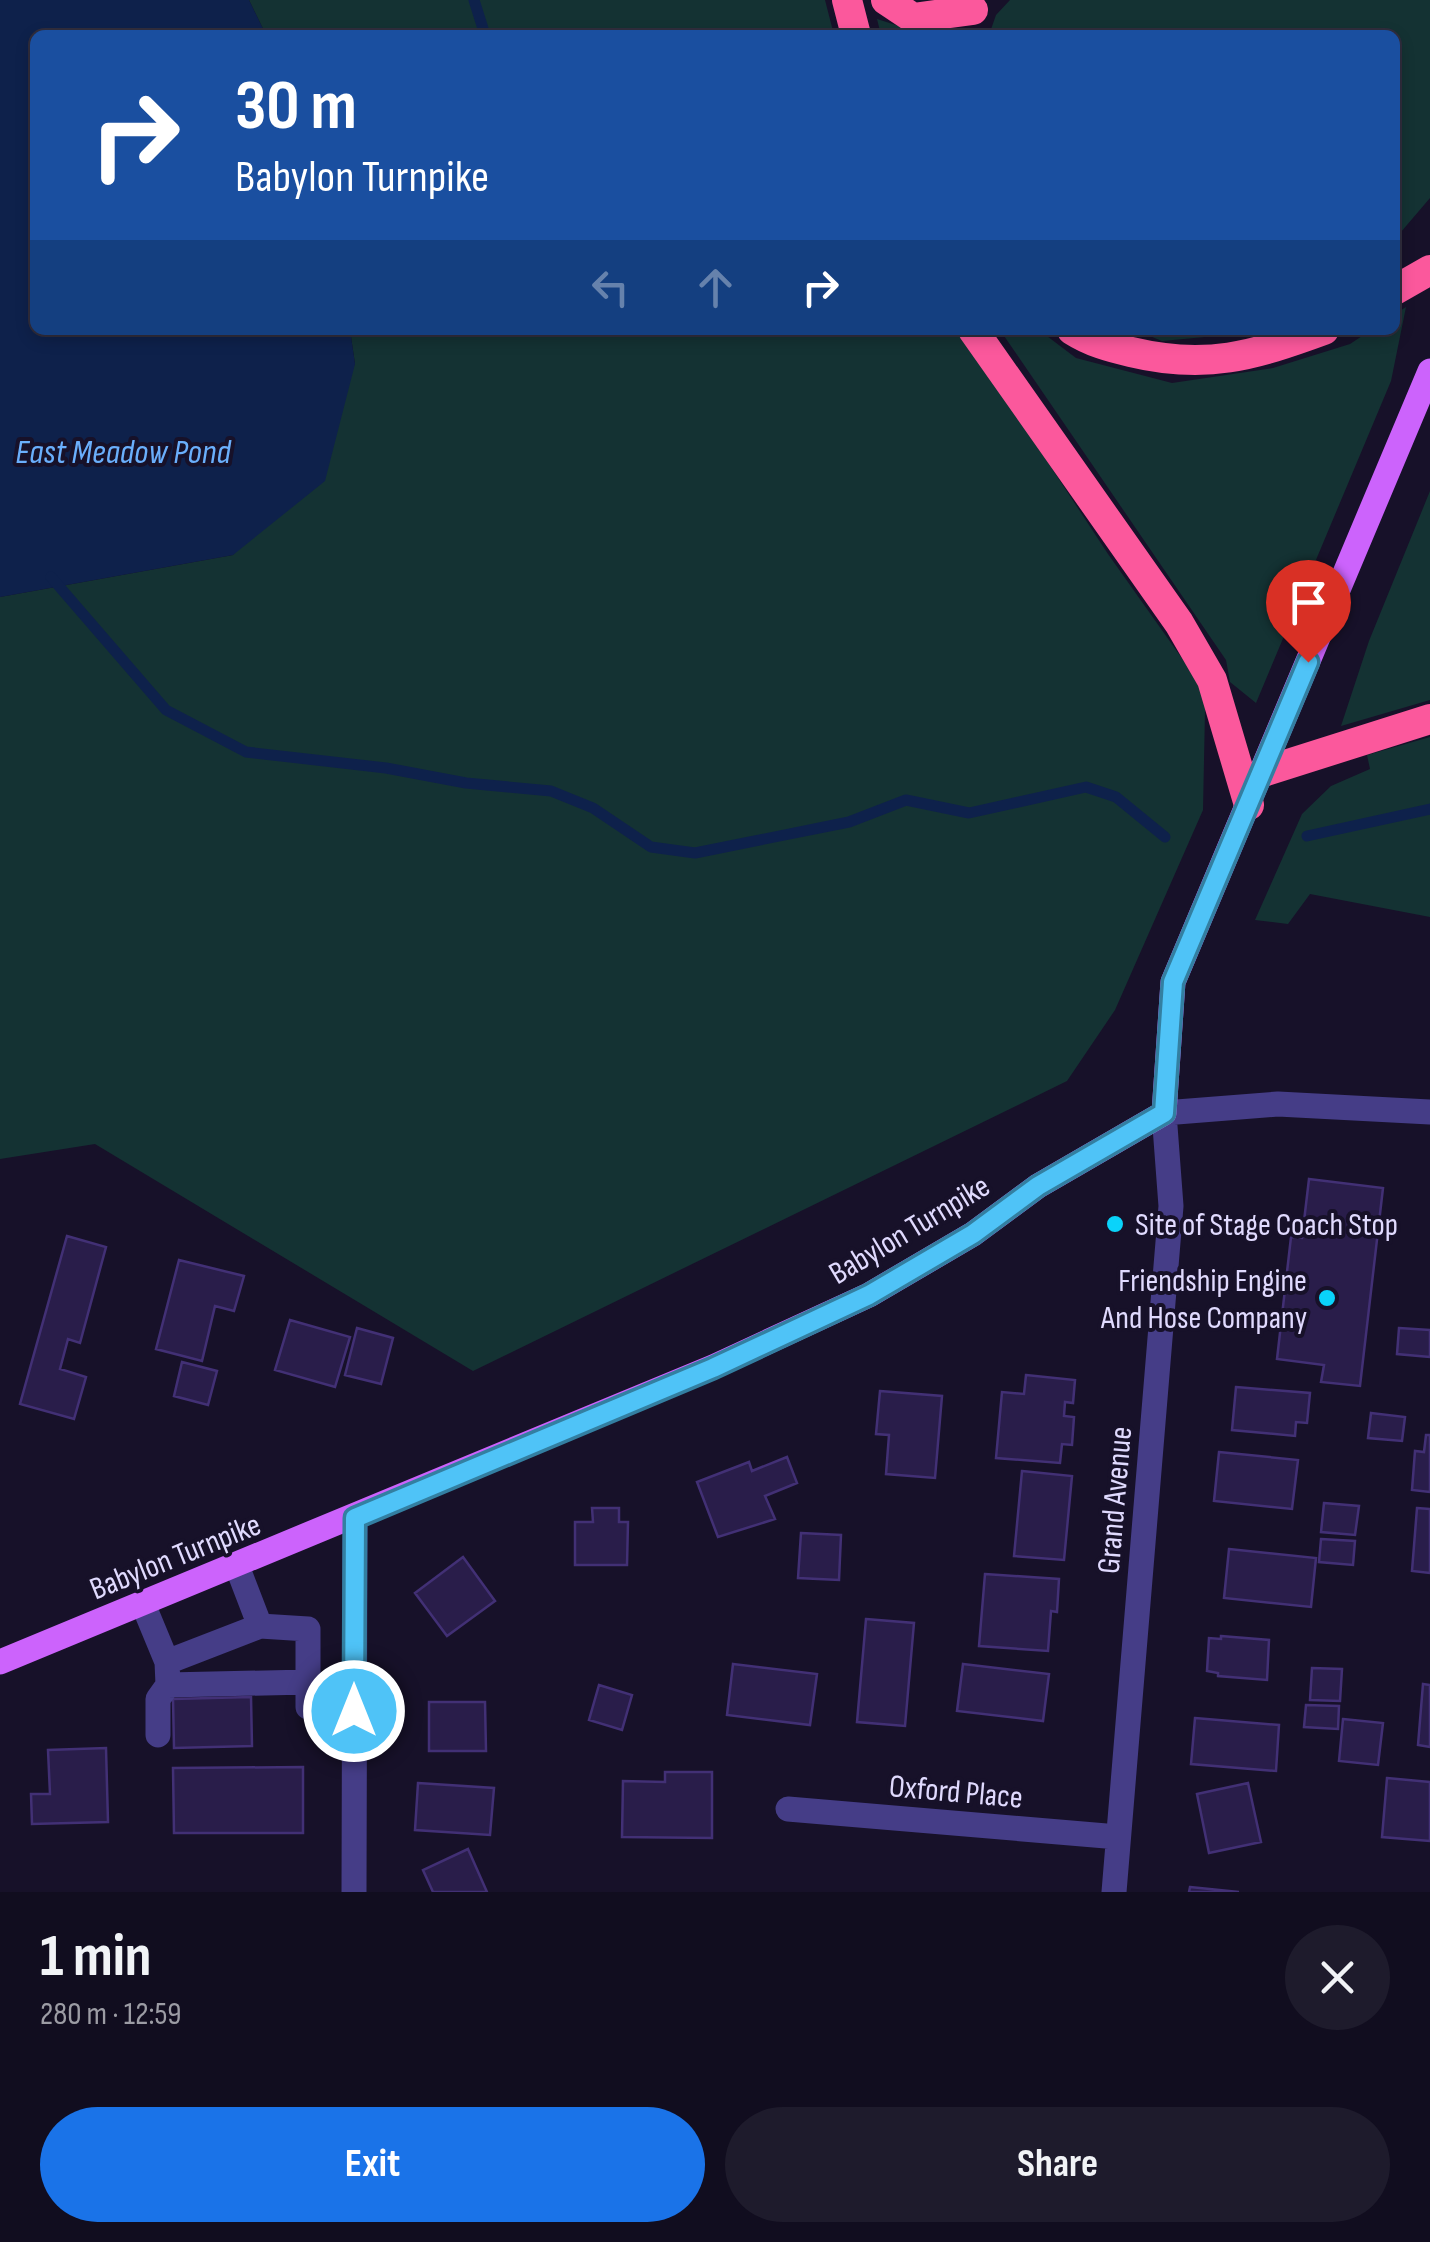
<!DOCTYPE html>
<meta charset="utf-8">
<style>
:root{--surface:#110d1f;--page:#1e1b2c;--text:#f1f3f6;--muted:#9c9ca4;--line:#302d3d;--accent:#1a73e8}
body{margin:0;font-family:"Sofia Sans Condensed",sans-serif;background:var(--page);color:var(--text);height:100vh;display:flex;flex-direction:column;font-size:38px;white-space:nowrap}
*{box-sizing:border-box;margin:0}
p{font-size:32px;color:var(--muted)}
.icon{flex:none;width:55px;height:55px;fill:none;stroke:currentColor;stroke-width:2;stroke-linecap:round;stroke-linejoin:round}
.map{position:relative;height:1892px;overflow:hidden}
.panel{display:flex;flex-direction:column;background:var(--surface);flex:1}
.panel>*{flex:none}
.top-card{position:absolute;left:30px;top:30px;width:1370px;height:305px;border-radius:15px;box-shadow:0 5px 15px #0003,0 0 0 2px var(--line);background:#1a4fa0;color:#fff;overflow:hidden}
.pin{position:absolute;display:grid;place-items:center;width:85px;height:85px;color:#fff;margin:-102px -42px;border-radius:50% 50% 50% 0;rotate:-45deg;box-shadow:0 0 10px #0007}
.pin .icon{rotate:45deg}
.me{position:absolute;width:110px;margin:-55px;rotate:0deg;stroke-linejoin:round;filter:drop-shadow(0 0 8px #0008)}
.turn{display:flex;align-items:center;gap:35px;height:210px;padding:0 40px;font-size:45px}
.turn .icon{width:130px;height:130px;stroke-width:2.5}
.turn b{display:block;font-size:70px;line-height:85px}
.lanes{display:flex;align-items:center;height:95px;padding:0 40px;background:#0003;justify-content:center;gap:50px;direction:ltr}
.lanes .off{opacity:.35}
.round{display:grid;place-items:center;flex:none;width:105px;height:105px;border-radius:52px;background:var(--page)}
.summary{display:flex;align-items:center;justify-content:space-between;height:170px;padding:0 40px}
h1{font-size:60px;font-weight:700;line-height:75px}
.button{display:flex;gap:20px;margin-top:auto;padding:20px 40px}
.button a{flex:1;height:115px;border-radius:60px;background:var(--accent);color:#fff;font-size:40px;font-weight:700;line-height:115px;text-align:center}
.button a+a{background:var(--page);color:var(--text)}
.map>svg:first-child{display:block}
.green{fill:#143233}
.water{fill:#0e214b}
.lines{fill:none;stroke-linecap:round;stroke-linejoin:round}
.stream{stroke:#0e214b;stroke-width:11}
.building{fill:#291d4a;stroke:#423075;stroke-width:2.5}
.minor{stroke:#453d87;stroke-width:25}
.major{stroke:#cc63fc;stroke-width:25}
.highway{stroke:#fb589c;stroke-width:30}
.route-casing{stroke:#337fa1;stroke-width:25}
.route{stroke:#4fc3f7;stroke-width:18}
.poi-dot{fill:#0ad3fa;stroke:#171129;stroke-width:4}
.labels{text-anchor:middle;stroke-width:8;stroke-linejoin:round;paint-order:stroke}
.poi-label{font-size:32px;fill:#e0dafe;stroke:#171129;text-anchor:start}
.street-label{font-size:32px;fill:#e0dafe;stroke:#171129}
.water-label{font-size:35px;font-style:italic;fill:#6aaffc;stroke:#171129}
</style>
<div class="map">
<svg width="1430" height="1892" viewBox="0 0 1430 1892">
<rect width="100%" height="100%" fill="#171129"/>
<path class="green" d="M249 0H825L834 35H266Z
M1010 0H1430V198L1395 239V35H989L996 15Z
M877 19 921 33 953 31 952 35H881Z
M1406 307 1391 381 1256 703 1230 682 1226 660 1000 330H1039L1076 358 1172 383 1273 368 1350 344 1371 330H1395V314Z
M350 330H961L1108 554 1210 698 1205 711 1203 810 1115 1010 1067 1081 473 1371 95 1144 0 1159V597L233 555 355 364Z
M1135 330H1279L1162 341Z
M1430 491V700L1341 726 1369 641Z
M1430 737V917L1310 894 1288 924 1255 920 1302 814 1331 786 1370 769 1367 755Z"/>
<path class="water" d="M0 0H249L266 35H35V330H350L355 364 325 481 233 555 0 597Z"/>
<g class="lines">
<path class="stream" d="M474 0 485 35
M51 577 166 710 246 752 386 768 466 783 551 791 593 808 651 847 695 853 849 822 906 800 969 813 1086 787 1116 797 1165 837
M1307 836 1430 809"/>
</g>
<path class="building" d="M1309 1179 1383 1188 1360 1386 1321 1382 1324 1365 1277 1359 1291 1237 1302 1238Z
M67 1236 106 1247 80 1343 68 1339 60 1369 86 1377 74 1419 20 1404Z
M179 1260 244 1276 234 1311 215 1306 202 1361 156 1349Z
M290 1320 350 1337 335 1387 275 1370Z
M357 1328 393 1338 381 1384 345 1375Z
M1399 1328 1430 1330V1357L1397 1354Z
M182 1362 217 1371 208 1405 174 1396Z
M1026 1375 1075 1380 1073 1403 1065 1402 1064 1416 1074 1417 1072 1445 1062 1444 1060 1463 996 1458 1002 1392 1024 1394Z
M1236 1387 1310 1393 1307 1423 1296 1422 1295 1436 1232 1430Z
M880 1391 942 1396 935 1478 886 1474 889 1435 876 1434Z
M1371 1413 1405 1417 1402 1441 1368 1438Z
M1426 1435H1430V1492L1412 1490 1415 1451 1424 1452Z
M1219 1452 1298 1460 1292 1509 1214 1501Z
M787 1457 797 1483 765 1496 775 1519 718 1537 697 1482 749 1462 752 1471Z
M1022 1471 1072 1476 1064 1560 1014 1556Z
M1324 1503 1359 1506 1355 1535 1321 1532Z
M592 1508H619V1522H628L627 1565H575V1522H593Z
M1417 1508 1430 1509V1573L1412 1571Z
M801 1533 841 1535 839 1580 798 1578Z
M1321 1539 1355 1541 1353 1565 1319 1562Z
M1229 1549 1316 1558 1311 1607 1224 1598Z
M463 1557 495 1601 447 1636 415 1593Z
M985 1574 1059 1579 1057 1612 1051 1611 1048 1651 979 1646Z
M866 1619 914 1623 905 1726 857 1722Z
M1221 1636 1269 1640 1267 1680 1218 1676V1673L1207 1671 1209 1638 1221 1639Z
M733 1664 817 1674 810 1725 727 1715Z
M963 1664 1049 1674 1043 1721 957 1711Z
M1312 1668 1342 1669 1340 1701 1310 1700Z
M1423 1684 1430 1685V1747L1418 1745Z
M599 1685 632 1695 622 1730 589 1720Z
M251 1697 252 1746 174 1748 173 1699Z
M429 1702H485L486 1751H429Z
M1306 1705 1339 1706 1338 1729 1304 1727Z
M1195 1718 1279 1725 1276 1771 1191 1764Z
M1343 1719 1383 1723 1378 1765 1339 1761Z
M106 1748 108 1822 32 1824 31 1794H50L48 1750Z
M303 1767V1833H174L173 1768Z
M665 1772H712V1838L622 1837 623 1781 665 1782Z
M1387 1778 1430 1782V1841L1382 1837Z
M418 1783 494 1788 490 1835 415 1830Z
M1248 1783 1261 1842 1209 1853 1197 1794Z
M468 1849 487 1892H433L423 1870Z
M1190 1887 1239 1892H1189Z"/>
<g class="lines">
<path class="minor" d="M143 1604 167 1662 260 1626 237 1566
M167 1662 168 1685 308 1682V1629L260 1626
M308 1682V1707L354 1711
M158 1735V1699L168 1685
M788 1809 1118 1837
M354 1892 355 1518
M1114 1892 1171 1206 1164 1113 1278 1104 1430 1112"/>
<path class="major" d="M0 1662 713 1367 869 1295 973 1234 1038 1186 1164 1113 1173 982 1430 371"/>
<path class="highway" d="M847 0 856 35
M886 0 913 18 973 10
M1395 290 1430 270
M973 330 1179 623 1212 680 1249 805
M1072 330C1091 342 1109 347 1131 352 1206 370 1253 356 1324 330
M1263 772 1430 719"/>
</g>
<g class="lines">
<defs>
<path id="route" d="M354 1711 355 1518 713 1368 869 1295 973 1234 1038 1186 1164 1113 1173 982 1308 662"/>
</defs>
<use href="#route" class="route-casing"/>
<use href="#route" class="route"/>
</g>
<g class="poi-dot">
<circle cx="1115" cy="1224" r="10"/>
<circle cx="1327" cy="1298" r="10"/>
</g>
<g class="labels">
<g class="poi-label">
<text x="1135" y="1235">Site of Stage Coach Stop</text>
<text x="1307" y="1291" text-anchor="end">Friendship Engine<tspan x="1307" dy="37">And Hose Company</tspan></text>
</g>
<g class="street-label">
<text transform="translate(909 1229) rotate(-31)" y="11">Babylon Turnpike</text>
<text transform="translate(1114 1500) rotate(-85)" y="11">Grand Avenue</text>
<text transform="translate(175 1556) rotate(-22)" y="11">Babylon Turnpike</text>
<text transform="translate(956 1791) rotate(5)" y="11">Oxford Place</text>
</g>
<g class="water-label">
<text x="123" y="463">East Meadow Pond</text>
</g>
</g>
</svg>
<div class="pin" style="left:1308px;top:662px;background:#d93025"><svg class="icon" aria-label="arrive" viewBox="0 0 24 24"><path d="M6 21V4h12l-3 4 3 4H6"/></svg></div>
<svg class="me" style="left:354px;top:1711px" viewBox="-20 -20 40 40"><circle r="17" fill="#4fc3f7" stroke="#fff" stroke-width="3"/><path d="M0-11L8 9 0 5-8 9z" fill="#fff"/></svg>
<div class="top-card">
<div class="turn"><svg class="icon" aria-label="right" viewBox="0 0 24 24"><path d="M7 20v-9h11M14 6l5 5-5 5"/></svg><div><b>30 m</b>Babylon Turnpike</div></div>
<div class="lanes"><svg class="icon off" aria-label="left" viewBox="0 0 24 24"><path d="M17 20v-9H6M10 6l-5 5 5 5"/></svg><svg class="icon off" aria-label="ahead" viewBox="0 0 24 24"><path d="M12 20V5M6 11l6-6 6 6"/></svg><svg class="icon" aria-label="right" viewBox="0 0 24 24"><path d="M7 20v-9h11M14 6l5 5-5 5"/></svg></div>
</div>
</div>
<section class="panel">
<div class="summary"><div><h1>1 min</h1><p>280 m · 12:59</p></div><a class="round"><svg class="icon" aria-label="close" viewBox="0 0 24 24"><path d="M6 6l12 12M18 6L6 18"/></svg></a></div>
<div class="button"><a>Exit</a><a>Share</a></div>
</section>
